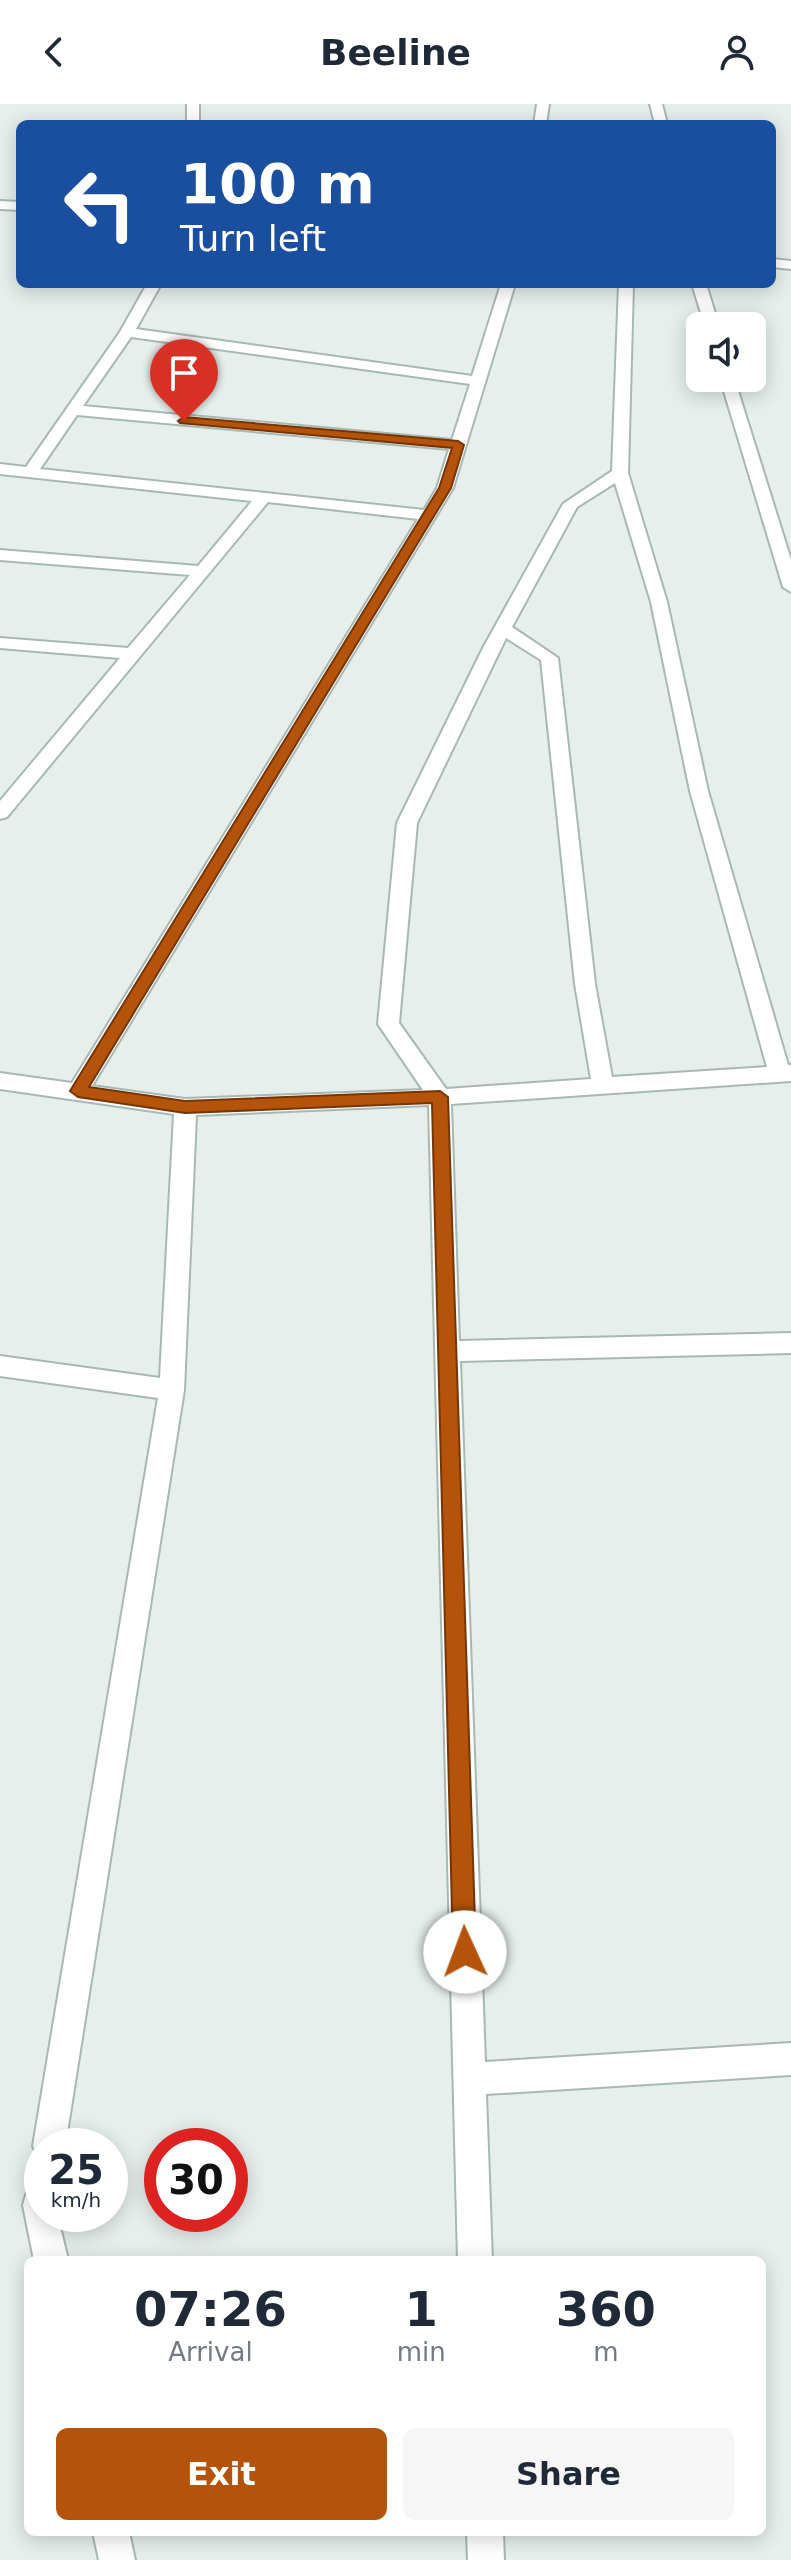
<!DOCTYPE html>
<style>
:root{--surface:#fff;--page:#f6f6f7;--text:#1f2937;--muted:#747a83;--accent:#b45309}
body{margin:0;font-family:"DejaVu Sans",sans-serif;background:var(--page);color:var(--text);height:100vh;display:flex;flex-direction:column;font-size:30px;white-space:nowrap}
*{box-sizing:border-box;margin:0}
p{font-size:26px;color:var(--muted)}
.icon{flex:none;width:44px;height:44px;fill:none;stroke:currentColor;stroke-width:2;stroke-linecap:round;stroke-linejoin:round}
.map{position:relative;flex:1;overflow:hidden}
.drawer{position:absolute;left:24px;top:2152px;width:742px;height:280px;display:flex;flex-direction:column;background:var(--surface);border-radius:12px;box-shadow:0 4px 20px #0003}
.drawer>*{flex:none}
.hud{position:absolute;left:16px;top:16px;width:760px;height:168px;border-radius:12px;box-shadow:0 4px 20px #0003;background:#1a4fa0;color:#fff;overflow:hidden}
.tools{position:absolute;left:686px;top:208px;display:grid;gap:16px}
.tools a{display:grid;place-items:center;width:80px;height:80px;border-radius:12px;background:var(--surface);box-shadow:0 4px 20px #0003;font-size:40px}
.speed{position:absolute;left:24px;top:2024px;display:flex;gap:16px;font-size:40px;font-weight:700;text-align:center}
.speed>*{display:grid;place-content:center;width:104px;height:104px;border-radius:50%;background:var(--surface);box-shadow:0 4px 20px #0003;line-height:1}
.speed small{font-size:20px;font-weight:400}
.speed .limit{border:12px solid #d22;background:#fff;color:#111}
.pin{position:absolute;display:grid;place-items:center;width:68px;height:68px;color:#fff;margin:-82px -34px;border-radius:50% 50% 50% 0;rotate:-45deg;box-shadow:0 0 8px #0007}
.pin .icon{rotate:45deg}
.me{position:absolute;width:88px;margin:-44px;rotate:358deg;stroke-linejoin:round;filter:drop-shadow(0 0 6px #0008)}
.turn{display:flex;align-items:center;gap:28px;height:168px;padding:0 32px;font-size:36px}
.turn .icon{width:104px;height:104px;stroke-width:2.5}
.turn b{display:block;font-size:56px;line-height:68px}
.eta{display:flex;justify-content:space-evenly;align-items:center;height:136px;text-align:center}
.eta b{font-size:48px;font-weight:700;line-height:56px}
.action{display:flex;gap:16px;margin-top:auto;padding:16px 32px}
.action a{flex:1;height:92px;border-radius:12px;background:var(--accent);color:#fff;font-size:32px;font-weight:700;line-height:92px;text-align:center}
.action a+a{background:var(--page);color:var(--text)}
header{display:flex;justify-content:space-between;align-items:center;height:104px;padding:0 32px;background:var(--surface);font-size:36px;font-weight:700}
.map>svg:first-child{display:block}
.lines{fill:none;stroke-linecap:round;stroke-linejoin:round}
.street-casing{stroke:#a8b8b2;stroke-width:4}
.street{fill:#fff;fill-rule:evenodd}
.route{fill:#b45309;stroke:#753606;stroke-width:2}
</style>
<header><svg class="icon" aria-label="back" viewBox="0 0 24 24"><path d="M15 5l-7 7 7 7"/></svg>Beeline<svg class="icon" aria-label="person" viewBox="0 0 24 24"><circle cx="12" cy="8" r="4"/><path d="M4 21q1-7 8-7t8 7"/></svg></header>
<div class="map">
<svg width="791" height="2456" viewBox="0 0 791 2456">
<rect width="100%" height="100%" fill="#e6efeb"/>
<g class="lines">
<defs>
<path id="street" d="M187 0H199V20H187Z
M537 0H549L546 20H534Z
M650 0H662L667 20H655Z
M0 97 20 98V106L0 105Z
M772 155 791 157V165L772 163Z
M147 180H161L136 225 472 272 501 180H515L453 384 92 982 185 995 423 986 378 920 397 719 483 544 563 400 612 367 619 180H633L628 369 667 498 708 687 788 961H791V977L451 1000 459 1237 791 1229V1249L460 1257 485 1958 791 1939V1971L486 1990 492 2156H458L429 1001 196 1011 184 1286 65 2042H42V2055L38 2053 33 2042 158 1294 0 1272V1252L160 1274 174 1010 0 985V969L72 979 418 415 268 398 7 713 0 715V697L120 554 0 544V534L128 544 190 471 0 456V446L198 462 252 397 0 370V360L26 363 120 228ZM131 233 470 280 452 336 83 302ZM77 311 449 345 437 384 424 406 40 365ZM615 379 651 498 690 687 767 963 612 973 595 880 558 554 512 523 577 403ZM506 534 541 556 575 880 591 975 446 985 399 919 417 719Z
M692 180H706L719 222H705Z
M720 274H734L791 456V488L783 483Z
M42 2069V2110H57L68 2156H34L23 2101 31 2074Z
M93 2428H129L135 2456H99Z
M467 2428H503L504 2456H468Z"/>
</defs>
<use href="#street" class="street-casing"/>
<use href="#street" class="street"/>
</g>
<path class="route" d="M184 313 458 337 464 341 451 384 89 983 185 997 440 987 448 993 476 1848 473 1856 465 1860 457 1856 453 1848 432 999 185 1009 78 993 70 987 439 384 452 344 180 319 178 317Z"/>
</svg>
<div class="tools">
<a><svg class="icon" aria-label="sound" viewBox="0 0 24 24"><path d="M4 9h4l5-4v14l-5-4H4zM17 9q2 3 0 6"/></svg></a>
</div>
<div class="speed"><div>25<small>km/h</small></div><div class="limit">30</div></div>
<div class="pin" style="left:184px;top:317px;background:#d93025"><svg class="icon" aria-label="arrive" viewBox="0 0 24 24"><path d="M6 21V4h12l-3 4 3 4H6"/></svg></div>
<svg class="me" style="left:465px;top:1848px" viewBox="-20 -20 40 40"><circle r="19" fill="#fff"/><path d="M0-13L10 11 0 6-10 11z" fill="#b45309"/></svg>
<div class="hud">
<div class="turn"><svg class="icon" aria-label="left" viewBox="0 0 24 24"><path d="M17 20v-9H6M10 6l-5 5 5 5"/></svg><div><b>100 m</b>Turn left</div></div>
</div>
<section class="drawer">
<div class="eta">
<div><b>07:26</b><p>Arrival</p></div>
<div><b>1</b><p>min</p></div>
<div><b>360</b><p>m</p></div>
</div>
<div class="action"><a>Exit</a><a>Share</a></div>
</section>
</div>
